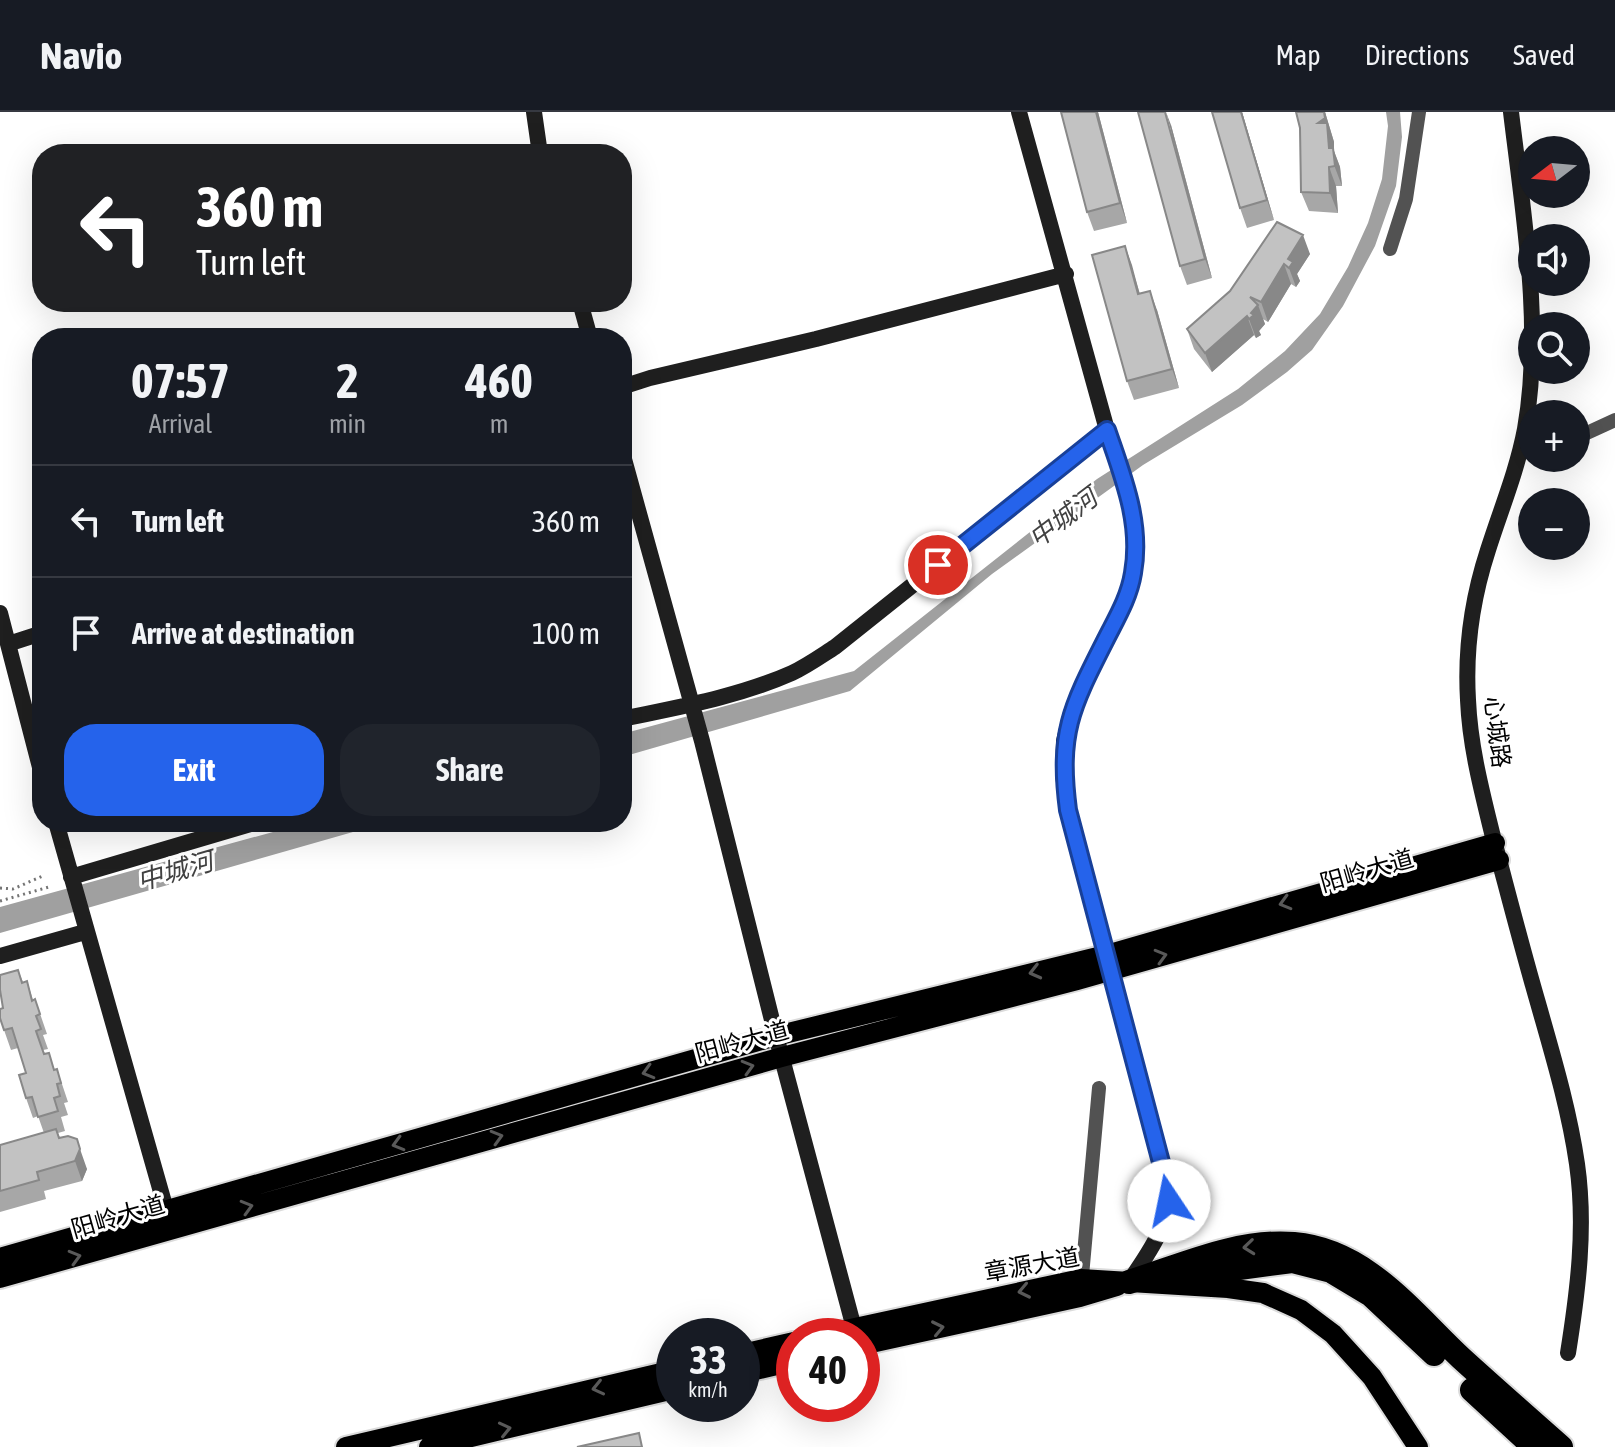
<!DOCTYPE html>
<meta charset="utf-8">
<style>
:root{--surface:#171b24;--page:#20242c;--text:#f1f3f6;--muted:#9ea1a6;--line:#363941;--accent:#2563eb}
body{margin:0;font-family:"Asap Condensed","Noto Sans SC",sans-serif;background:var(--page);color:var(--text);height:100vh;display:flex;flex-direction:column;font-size:30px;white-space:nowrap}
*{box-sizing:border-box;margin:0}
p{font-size:26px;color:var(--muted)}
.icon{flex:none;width:44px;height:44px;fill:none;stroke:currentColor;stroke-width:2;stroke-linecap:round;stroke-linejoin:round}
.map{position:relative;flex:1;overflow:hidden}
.drawer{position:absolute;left:32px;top:216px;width:600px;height:504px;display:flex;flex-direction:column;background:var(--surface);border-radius:32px;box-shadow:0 8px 32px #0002}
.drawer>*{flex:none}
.top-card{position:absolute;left:32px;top:32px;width:600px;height:168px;border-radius:32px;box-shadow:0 8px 32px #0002;background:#202124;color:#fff;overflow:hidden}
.needle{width:52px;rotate:254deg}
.controls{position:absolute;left:1518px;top:24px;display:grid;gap:16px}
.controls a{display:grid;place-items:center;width:72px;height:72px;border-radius:50%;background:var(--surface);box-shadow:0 8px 32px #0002;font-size:40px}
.speed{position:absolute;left:656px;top:1206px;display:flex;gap:16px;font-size:40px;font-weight:700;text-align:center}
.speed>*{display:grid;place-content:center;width:104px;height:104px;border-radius:50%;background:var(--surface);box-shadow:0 8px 32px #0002;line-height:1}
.speed small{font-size:20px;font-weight:400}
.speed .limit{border:12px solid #d22;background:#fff;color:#111}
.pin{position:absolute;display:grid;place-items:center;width:68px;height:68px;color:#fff;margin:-34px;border:4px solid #fff;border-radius:50%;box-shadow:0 2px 8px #0007}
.me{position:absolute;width:88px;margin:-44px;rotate:349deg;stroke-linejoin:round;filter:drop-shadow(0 0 6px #0008)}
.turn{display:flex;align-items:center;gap:28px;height:168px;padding:0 32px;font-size:36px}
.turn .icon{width:104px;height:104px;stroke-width:2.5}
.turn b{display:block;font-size:56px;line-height:68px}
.eta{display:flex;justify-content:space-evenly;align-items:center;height:136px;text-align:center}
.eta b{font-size:48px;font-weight:700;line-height:56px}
.button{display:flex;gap:16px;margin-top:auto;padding:16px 32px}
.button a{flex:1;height:92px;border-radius:32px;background:var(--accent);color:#fff;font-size:32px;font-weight:700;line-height:92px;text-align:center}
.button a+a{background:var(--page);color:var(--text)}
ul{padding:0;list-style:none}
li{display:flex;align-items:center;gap:24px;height:112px;padding:0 32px;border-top:2px solid var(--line)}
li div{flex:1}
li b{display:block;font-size:30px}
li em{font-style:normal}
header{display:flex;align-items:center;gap:48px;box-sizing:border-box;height:112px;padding:0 40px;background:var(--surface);border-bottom:2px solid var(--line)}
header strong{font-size:38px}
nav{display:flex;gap:44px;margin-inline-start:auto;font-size:28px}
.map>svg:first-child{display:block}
.water{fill:#a0a0a0}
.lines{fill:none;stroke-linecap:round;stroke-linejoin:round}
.primary-casing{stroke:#dbdbdb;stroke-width:24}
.highway-casing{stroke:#dbdbdb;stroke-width:28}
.path{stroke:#747474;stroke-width:3;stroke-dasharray:2 4;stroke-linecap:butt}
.street{stroke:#525252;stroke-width:14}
.secondary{stroke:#1f1f1f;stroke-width:16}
.primary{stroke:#000;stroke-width:20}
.highway{stroke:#000;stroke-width:24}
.wall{fill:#a7a7a7}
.shaded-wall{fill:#888}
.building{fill:#c2c2c2;stroke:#888;stroke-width:2}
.oneway{stroke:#595959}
.route-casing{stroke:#184099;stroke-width:20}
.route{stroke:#2563eb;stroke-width:14}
.labels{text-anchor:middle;stroke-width:6;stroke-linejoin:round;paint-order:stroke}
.street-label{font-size:24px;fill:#000;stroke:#fff}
.water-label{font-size:26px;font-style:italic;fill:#414141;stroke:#fff}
</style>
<header>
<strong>Navio</strong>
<nav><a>Map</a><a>Directions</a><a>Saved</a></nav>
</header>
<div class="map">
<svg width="1615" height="1335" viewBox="0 0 1615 1335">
<rect width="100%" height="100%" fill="#fff"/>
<path class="water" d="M1386 0H1400L1402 25 1396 74 1375 134 1343 194 1312 238 1287 260 1242 293 1143 353 992 462 850 579 622 645V622L854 559 1097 367 1238 277 1285 239 1320 202 1348 155 1368 111 1382 67 1388 14Z
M309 710H388L0 821V795Z"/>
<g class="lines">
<defs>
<path id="primary" d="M0 1146 776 924 1106 843 1495 731
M0 1166 782 945 1077 868 1499 748
M818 1224 1081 1167 1228 1176 1263 1181 1301 1198 1333 1222 1372 1265 1418 1335
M862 1233 1080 1185 1117 1174
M742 1242 794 1230
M742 1261 794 1249
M346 1335 674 1258
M429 1335 674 1277"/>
<path id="highway" d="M1195 1162 1292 1149 1331 1159 1371 1183 1434 1242
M1129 1170C1180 1154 1238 1127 1294 1132 1366 1138 1412 1200 1461 1246 1494 1276 1527 1305 1561 1335
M1472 1278 1534 1335"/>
</defs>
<use href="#primary" class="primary-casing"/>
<use href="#highway" class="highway-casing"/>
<path class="path" d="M0 776 13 777 45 763
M0 789 49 775"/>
<path class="street" d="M1390 137 1406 87 1419 0
M1576 326 1615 308
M1081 1175 1099 976"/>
<path class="secondary" d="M534 0 540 42
M1019 0 1107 318 1126 374 1133 403 1136 432 1133 461 1125 489 1071 601 1064 629 1063 663 1068 698 1167 1073C1171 1113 1150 1138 1129 1170
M1511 0C1523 101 1543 215 1525 317 1517 359 1501 397 1488 438 1472 487 1465 537 1468 588 1470 635 1482 680 1493 725 1508 781 1522 836 1538 891 1553 944 1569 997 1577 1052 1586 1115 1578 1178 1568 1241
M580 190 590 226
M622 275 650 266 816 227 1066 162
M622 340 702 629 776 924 854 1216
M0 501 42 663
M8 532 42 521
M622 607C679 595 738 585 792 561 807 554 821 544 835 535L1107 318
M56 710 169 1108
M71 765 257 710
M0 844 85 820"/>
<use href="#primary" class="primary"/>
<use href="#highway" class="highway"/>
</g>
<path class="wall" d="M1098 0 1127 111 1094 119 1087 100Z
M1242 0 1274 108 1247 116 1240 96Z
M1296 0H1325L1334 30V39L1340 55 1342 74H1336L1338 101 1309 99 1301 80 1300 16Z
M1171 13 1212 166 1187 173 1180 154Z
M1277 110 1310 142 1297 162 1300 169 1296 175 1291 172 1268 210 1263 207 1265 212 1259 219 1261 223 1256 226 1254 223 1212 260 1194 237 1187 217 1230 179Z
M1125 134 1140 182 1157 198 1179 276 1134 288 1127 269Z
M18 858 23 870 27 869 33 888 35 887 47 922 43 923 48 937 43 938 45 942 55 958 57 957 68 990 64 991 68 1003 61 1005 65 1019 58 1021 60 1026 87 1057 82 1069 44 1079 46 1087 0 1100V1033L44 1021 38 1004 33 1006 26 986V961L18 936 11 938 4 918 3 896Z"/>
<path class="shaded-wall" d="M1096 0H1098L1127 111 1120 91Z
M1166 0 1171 13 1212 166 1205 147Z
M1241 0H1242L1274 108 1267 88Z
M1324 0H1325L1334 30V39L1340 55 1342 74 1318 11Z
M1329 55 1336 74 1338 101 1330 81Z
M1303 123 1310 142 1297 162 1300 169 1296 175 1289 156 1288 147Z
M1125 134 1132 153 1145 202 1138 182Z
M1284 152 1291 172 1268 210 1261 190Z
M1150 179 1157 198 1179 276 1172 257Z
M1258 193 1265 212 1259 219 1261 223 1256 226 1249 207 1251 201Z
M1247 204 1254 223 1212 260 1205 241Z
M80 1037 87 1057 82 1069 75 1049Z"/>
<path class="building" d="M1061 0H1096L1120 91 1087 100Z
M1138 0H1165L1205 147 1180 154Z
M1212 0H1241L1267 88 1240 96Z
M1296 0H1324L1325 6 1318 11H1327L1329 36H1333L1335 54 1329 55 1330 81 1301 80 1300 16Z
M1277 110 1303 123 1288 147 1293 150 1289 156 1284 152 1261 190 1250 185 1258 193 1251 201 1254 203 1249 207 1247 204 1205 241 1187 217 1230 179Z
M1125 134 1138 182 1150 179 1172 257 1127 269 1092 143Z
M18 858 22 871 27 869 32 889 35 887 40 902 36 904 41 917 36 919 44 942 49 941 54 958 57 957 61 971 57 972 60 984 54 986 58 999 38 1005 32 985 26 986 19 963 26 961 12 916 4 918 0 906V897L3 896 0 878V863Z
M56 1017 59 1026 68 1024 77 1027 80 1037 75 1049 37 1060 39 1068 0 1079V1033Z
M639 1321 642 1335H577Z"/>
<defs><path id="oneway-chevron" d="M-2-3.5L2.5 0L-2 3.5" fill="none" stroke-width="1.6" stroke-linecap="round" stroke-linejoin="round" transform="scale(2)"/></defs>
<g class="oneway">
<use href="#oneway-chevron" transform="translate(1285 791) rotate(164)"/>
<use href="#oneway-chevron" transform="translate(1161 844) rotate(-16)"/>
<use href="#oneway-chevron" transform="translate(1035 860) rotate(166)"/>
<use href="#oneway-chevron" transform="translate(748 955) rotate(-16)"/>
<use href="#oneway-chevron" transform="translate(648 960) rotate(164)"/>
<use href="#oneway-chevron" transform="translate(497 1025) rotate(-16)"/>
<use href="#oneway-chevron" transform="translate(398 1032) rotate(164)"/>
<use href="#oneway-chevron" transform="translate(247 1095) rotate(-16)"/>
<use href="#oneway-chevron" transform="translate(1249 1135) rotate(174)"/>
<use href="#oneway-chevron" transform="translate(75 1145) rotate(-16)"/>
<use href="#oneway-chevron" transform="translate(1024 1179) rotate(168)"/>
<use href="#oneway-chevron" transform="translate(938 1216) rotate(-12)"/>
<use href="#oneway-chevron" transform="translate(598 1276) rotate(167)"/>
<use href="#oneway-chevron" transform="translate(505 1317) rotate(-13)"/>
</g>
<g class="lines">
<defs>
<path id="route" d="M938 453 1107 318C1123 365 1142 411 1133 461 1129 486 1116 507 1105 529 1071 596 1058 621 1068 698L1167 1073 1169 1089"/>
</defs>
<use href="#route" class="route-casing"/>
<use href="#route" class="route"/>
</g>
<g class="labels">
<g class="street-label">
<text transform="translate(1497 620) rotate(83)" y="8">心城路</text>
<text transform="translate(1367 759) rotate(-16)" y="8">阳岭大道</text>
<text transform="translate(742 930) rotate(-15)" y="8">阳岭大道</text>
<text transform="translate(118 1105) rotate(-16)" y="8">阳岭大道</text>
<text transform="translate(1032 1153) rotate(-10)" y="8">章源大道</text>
</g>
<g class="water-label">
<text transform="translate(1063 406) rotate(-37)" y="9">中城河</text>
<text transform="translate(175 759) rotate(-16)" y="9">中城河</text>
</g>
</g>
</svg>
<div class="controls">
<a><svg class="needle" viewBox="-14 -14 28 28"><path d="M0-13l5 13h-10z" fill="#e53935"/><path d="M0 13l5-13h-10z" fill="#9ea1a6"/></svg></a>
<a><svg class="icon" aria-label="sound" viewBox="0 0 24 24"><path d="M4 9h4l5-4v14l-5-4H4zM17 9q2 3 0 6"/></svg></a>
<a><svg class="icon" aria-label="search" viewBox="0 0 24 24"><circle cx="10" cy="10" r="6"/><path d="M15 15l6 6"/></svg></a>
<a>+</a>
<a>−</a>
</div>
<div class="speed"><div>33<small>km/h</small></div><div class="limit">40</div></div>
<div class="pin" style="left:938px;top:453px;background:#d93025"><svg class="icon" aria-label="arrive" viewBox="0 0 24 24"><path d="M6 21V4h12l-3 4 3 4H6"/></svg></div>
<svg class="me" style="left:1169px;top:1089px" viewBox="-20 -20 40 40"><circle r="19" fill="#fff"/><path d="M0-13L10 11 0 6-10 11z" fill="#2563eb"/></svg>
<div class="top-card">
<div class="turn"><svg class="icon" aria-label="left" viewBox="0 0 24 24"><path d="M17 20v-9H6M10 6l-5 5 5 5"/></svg><div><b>360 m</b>Turn left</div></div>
</div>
<section class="drawer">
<div class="eta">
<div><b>07:57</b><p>Arrival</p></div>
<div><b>2</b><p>min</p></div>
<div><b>460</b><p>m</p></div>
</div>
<ul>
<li><svg class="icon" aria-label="left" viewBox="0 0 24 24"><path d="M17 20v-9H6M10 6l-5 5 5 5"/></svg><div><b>Turn left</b></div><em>360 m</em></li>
<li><svg class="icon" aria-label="arrive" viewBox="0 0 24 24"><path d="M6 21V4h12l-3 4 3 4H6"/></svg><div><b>Arrive at destination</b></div><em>100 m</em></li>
</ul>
<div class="button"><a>Exit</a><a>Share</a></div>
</section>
</div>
